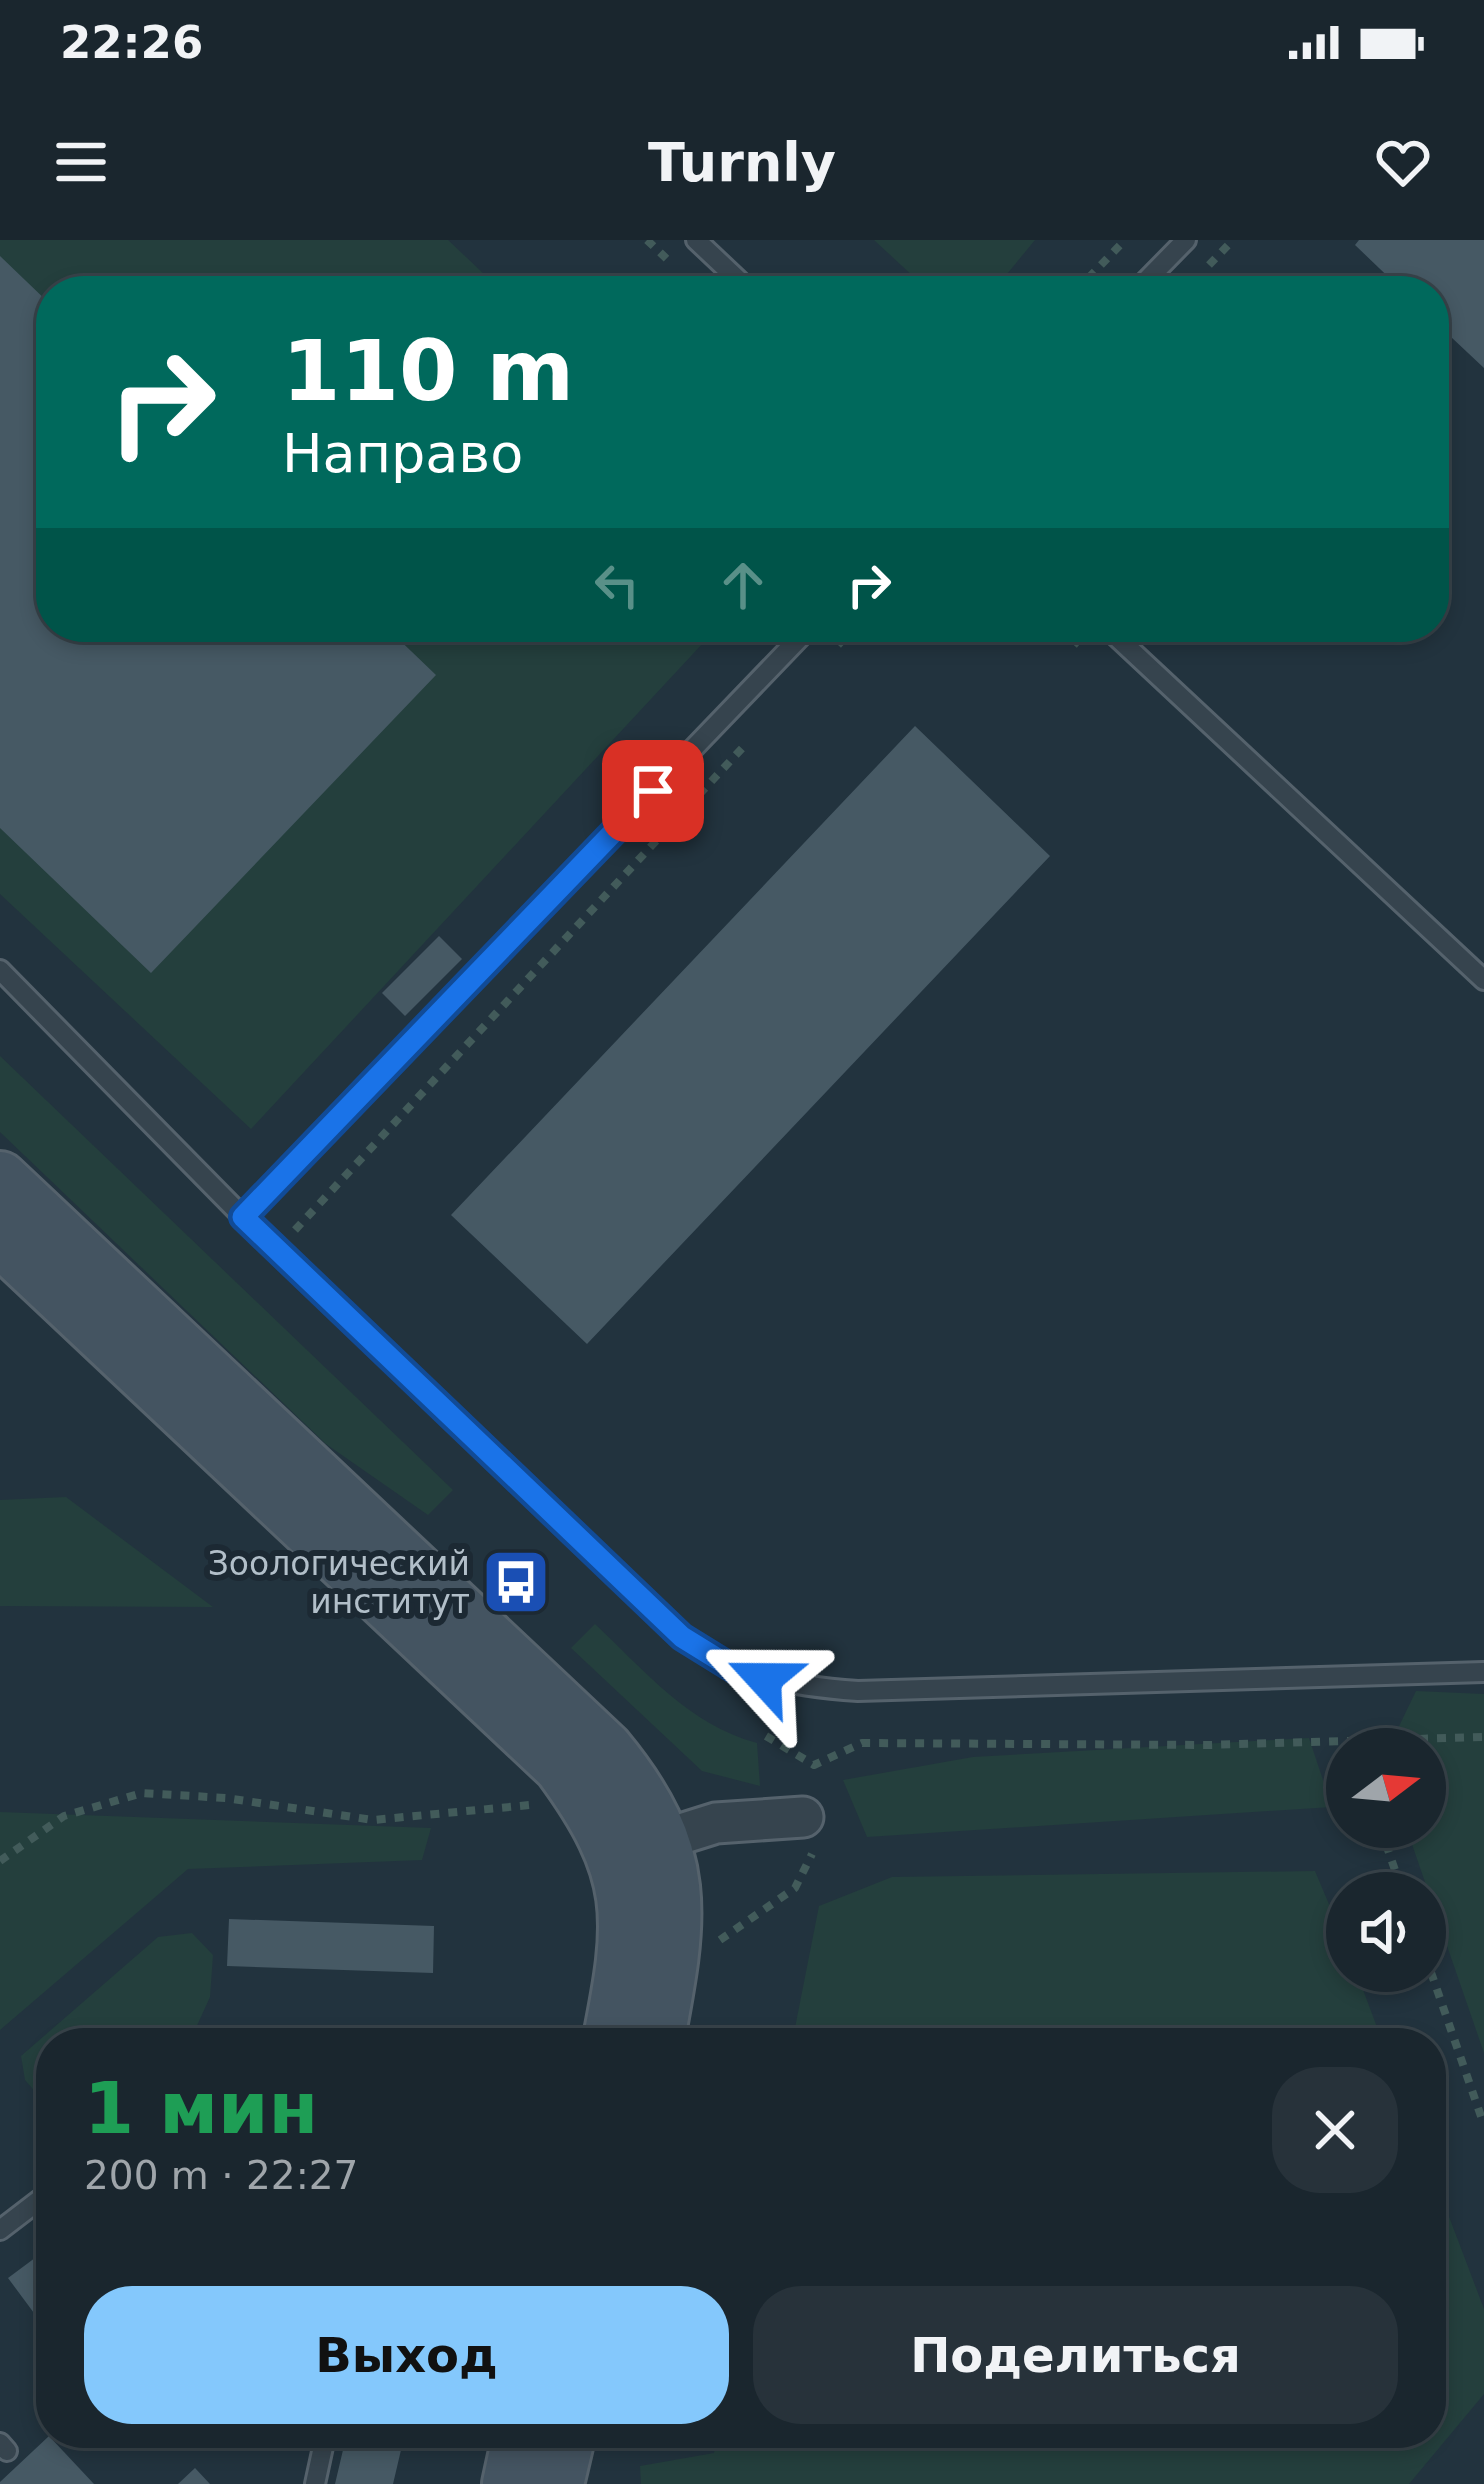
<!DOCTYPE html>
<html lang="ru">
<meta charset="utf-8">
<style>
:root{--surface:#1a262e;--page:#27323a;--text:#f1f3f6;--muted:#9fa5aa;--line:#38434a;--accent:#84c8fc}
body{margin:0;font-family:"DejaVu Sans",sans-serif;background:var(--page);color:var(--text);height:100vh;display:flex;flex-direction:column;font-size:45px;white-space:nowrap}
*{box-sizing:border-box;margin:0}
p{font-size:39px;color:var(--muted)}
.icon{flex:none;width:66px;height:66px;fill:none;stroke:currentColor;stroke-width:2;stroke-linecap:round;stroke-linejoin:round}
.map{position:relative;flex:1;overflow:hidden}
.sheet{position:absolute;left:36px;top:1788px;width:1410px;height:420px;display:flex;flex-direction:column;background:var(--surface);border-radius:48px;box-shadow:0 6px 18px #0003,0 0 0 3px var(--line)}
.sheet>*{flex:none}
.hud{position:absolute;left:36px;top:36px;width:1413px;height:366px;border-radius:48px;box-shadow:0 6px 18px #0003,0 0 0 3px var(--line);background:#00695c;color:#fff;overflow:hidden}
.needle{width:78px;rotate:74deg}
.controls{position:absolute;left:1326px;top:1488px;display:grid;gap:24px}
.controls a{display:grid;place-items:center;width:120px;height:120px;border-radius:50%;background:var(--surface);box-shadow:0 6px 18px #0003,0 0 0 3px var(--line);font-size:60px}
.pin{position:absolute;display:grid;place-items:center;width:102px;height:102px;color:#fff;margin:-51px;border-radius:24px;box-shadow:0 6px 18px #0006}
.me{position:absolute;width:132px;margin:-66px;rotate:294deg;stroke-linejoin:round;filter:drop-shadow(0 0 9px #0008)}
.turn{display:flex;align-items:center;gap:42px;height:252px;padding:0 48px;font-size:54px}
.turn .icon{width:156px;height:156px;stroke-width:2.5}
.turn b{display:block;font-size:84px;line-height:102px}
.lanes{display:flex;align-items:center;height:114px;padding:0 48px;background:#0003;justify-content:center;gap:60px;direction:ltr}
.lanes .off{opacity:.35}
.round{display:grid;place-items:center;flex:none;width:126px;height:126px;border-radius:48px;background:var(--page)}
.head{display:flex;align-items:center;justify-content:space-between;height:204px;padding:0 48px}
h1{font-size:72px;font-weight:700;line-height:90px;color:#1e9e55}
.primary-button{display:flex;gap:24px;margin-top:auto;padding:24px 48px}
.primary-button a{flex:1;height:138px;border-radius:48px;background:var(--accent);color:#111;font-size:48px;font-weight:700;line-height:138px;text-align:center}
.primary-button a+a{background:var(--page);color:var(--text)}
.status{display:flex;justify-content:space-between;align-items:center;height:84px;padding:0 60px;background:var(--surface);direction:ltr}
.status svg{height:33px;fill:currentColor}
header{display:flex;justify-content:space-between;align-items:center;height:156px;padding:0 48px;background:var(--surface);font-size:54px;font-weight:700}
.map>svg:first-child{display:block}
.green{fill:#243f3d}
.building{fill:#465964}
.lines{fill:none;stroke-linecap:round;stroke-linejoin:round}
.lane-casing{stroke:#55626c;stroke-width:24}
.street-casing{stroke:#55626c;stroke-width:45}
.secondary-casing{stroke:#55626c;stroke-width:60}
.path{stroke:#425b5a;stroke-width:8;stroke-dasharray:9 9;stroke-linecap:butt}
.lane{stroke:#36444e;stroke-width:18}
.street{stroke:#36444e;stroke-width:39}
.secondary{stroke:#445461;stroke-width:54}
.route-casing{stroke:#114b97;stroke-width:30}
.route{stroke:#1a73e8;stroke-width:21}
.labels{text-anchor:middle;stroke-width:12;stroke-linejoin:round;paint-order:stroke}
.poi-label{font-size:33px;fill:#b2bfc9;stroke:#1c2933;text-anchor:end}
</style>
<div class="status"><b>22:26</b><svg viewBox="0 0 49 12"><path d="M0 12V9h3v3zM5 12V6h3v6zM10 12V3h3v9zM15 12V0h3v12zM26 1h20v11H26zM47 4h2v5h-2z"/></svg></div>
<header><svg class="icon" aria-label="menu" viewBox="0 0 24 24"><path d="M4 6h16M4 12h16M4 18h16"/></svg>Turnly<svg class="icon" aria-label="heart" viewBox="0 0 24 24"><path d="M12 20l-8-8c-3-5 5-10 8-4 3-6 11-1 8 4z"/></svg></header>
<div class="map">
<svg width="1484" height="2244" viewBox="0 0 1484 2244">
<rect width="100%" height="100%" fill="#22333e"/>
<path class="green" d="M0 0H448L502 51H51V387H718L251 889 0 654Z
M874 0H1035L993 51H929Z
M0 816 453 1250 428 1275 326 1204 0 892Z
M66 1257 213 1367 0 1366V1260Z
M595 1384C644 1430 689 1485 757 1503L760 1546 702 1531 571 1408Z
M1416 1451 1484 1454V1813L1406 1587H1425V1509H1388Z
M1309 1498 1332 1567 867 1597 843 1540 973 1517Z
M0 1572 431 1588 422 1620 188 1629 0 1790Z
M1315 1631 1347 1707V1731H1356L1383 1803H792L819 1666 892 1637Z
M192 1693 213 1715 210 1757 190 1801 51 1803V1870L25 1840 21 1816 158 1697Z
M1431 1929 1484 2069V2154L1409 2244H641L640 2226 714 2213 718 2193H1431Z"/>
<path class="building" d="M1359 0H1484V128L1434 81V51H1403L1355 5Z
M0 16 51 65V387H386L436 435 151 733 0 588Z
M915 486 1050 616 587 1104 451 975Z
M439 696 462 719 405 776 382 753Z
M229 1679 434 1686 433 1733 227 1726Z
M51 2006V2096L8 2038Z
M347 2193H405L393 2244H335Z
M49 2196 94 2244H0V2242Z
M195 2228 210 2244H178Z"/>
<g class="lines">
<defs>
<path id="lane" d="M696 0 750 51
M1136 51 1186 0
M1106 387 1484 740
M0 730 243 977 682 1398C746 1436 784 1446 858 1451L1484 1432
M243 977 810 387
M267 1803H369
M0 1990 51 1951
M0 2203 7 2211
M315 2244 326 2193"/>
<path id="street" d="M665 1599 716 1583 803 1577"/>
<path id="secondary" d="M0 939 605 1509C692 1614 680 1676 656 1803
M0 998 561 1526C639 1632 635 1678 610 1803
M510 2244 521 2193
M556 2244 568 2193"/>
</defs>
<use href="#lane" class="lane-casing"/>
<use href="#street" class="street-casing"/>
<use href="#secondary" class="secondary-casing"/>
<path class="path" d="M647 0 672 24
M1209 25 1233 0
M1076 51 1125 0
M1059 387 1081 406
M838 405 854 387
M295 990 746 504
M766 1496 814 1525 862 1503 1208 1505 1484 1497
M1380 1587 1403 1653
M0 1621 64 1576 142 1553 226 1558 373 1580 530 1565
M720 1700 795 1648 812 1614
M1425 1715 1484 1885"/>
<use href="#lane" class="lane"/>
<use href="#street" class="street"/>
<use href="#secondary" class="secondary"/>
</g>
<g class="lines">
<defs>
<path id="route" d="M653 551 243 977 682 1397 737 1431 764 1439"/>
</defs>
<use href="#route" class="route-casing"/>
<use href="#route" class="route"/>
</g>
<defs>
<symbol id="bus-square" viewBox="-11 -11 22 22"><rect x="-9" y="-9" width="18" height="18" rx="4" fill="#1a4fb4" stroke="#1c2933"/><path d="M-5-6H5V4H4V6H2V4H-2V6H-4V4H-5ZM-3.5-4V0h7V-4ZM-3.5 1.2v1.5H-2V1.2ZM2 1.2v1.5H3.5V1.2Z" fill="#fff"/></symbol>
</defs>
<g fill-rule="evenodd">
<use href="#bus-square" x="478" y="1304" width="76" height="76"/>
</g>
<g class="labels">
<g class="poi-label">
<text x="470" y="1335">Зоологический<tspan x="470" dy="38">институт</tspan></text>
</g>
</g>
</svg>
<div class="controls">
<a><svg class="needle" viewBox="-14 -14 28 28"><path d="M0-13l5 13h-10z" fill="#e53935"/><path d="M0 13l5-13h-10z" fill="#9fa5aa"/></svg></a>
<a><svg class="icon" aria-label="sound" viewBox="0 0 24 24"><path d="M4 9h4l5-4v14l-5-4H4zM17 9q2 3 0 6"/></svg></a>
</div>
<div class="pin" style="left:653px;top:551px;background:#d93025"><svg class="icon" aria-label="arrive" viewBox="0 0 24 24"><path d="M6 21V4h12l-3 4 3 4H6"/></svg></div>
<svg class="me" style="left:764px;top:1439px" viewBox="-20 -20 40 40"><path d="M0-17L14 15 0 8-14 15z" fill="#1a73e8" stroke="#fff" stroke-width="4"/></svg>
<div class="hud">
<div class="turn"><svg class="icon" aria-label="right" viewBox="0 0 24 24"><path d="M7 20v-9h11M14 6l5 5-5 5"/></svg><div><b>110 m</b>Направо</div></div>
<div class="lanes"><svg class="icon off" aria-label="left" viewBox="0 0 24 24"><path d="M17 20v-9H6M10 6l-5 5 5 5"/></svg><svg class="icon off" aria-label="ahead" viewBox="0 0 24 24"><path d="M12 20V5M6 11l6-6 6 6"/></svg><svg class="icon" aria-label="right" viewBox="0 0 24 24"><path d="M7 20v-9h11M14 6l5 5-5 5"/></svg></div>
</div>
<section class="sheet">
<div class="head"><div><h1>1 мин</h1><p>200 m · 22:27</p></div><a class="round"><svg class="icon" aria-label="close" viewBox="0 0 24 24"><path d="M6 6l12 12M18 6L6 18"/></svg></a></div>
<div class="primary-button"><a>Выход</a><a>Поделиться</a></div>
</section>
</div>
